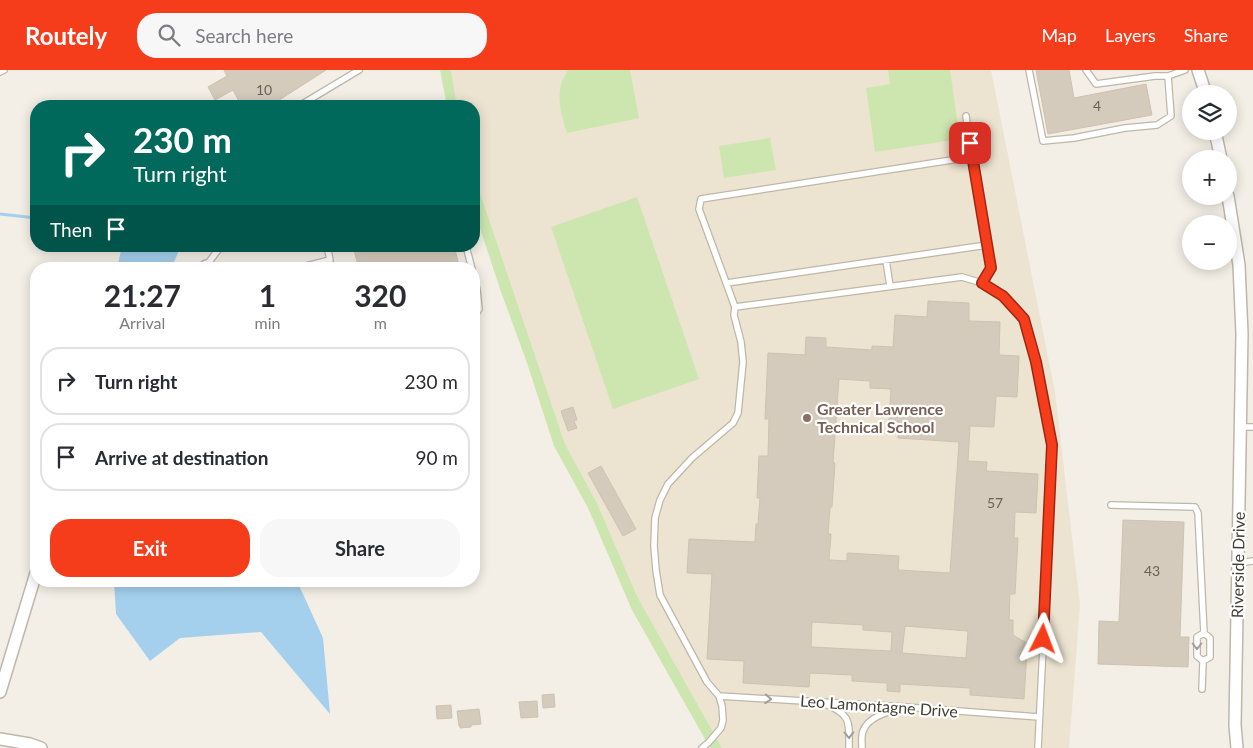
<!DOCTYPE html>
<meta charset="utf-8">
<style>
:root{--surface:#fff;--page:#f7f7f7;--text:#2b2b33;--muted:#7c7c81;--line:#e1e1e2;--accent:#f53c1b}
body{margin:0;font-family:Lato,sans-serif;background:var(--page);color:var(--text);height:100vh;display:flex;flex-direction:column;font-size:19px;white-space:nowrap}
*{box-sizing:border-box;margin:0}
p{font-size:16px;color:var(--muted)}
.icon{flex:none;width:28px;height:28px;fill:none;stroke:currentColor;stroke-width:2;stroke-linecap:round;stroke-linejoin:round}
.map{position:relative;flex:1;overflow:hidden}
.side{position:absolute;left:30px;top:192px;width:450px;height:325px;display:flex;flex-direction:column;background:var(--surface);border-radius:20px;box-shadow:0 2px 12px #0003}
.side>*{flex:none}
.hud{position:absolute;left:30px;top:30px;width:450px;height:152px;border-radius:20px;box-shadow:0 2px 12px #0003;background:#00695c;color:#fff;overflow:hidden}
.fabs{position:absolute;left:1182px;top:15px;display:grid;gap:10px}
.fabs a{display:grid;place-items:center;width:55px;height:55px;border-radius:50%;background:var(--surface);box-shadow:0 2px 12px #0003;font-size:25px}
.pin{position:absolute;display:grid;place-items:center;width:42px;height:42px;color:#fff;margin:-21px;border-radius:10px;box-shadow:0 2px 8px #0006}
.me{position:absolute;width:55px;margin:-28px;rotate:3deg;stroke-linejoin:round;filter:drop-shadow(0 0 4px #0008)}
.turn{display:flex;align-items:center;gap:18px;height:105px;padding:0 20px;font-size:22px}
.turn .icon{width:65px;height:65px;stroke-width:2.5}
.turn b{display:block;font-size:35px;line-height:42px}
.then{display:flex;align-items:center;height:48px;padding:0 20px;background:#0003;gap:10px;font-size:19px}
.eta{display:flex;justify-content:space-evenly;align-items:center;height:85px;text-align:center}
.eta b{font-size:30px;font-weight:700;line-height:35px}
.button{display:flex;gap:10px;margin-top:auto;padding:10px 20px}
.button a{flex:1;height:58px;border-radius:20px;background:var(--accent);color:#fff;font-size:20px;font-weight:700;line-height:58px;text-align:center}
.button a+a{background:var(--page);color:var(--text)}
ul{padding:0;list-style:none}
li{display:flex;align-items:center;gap:15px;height:68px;margin:0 10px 8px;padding:0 10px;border:2px solid var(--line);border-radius:20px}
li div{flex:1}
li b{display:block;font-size:19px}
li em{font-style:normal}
header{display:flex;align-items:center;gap:30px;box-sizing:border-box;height:70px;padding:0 25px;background:var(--accent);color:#fff}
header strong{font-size:24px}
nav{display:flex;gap:28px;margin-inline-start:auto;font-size:18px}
.search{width:350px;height:45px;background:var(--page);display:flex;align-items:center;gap:12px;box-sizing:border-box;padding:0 18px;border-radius:20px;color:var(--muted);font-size:19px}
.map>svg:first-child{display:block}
.education{fill:#ece4d0}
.green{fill:#cde6b0}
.water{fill:#a4d0ee}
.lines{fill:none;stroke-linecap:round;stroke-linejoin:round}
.stream{stroke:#a4d0ee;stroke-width:3}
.building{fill:#d4cbbc;stroke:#cfc2af;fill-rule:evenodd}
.lane-casing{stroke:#beb7a9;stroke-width:8}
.street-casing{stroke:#beb7a9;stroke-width:14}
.lane{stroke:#fff;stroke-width:5.5}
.street{stroke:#fff;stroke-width:11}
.oneway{stroke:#a29f9a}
.route-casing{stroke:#9f2712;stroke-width:12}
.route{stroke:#f53c1b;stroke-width:9}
.education-dot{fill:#8d6e63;stroke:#fff;stroke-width:2}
.labels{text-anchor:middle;stroke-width:4.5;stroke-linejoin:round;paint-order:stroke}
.number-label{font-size:14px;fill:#696258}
.education-label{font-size:16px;font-weight:bold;fill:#785e54;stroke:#fff;text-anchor:start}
.street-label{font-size:16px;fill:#453f36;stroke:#fff}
</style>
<header>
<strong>Routely</strong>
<div class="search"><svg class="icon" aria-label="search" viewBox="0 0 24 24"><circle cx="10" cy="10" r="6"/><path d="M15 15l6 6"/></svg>Search here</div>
<nav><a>Map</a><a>Layers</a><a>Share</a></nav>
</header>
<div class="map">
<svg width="1253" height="678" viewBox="0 0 1253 678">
<rect width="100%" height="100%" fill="#f3efe6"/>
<path class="education" d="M451 0H991L1055 322 1080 535 1069 678H722L637 526 597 433 565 374 474 105V36H457Z"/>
<path class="green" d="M440 0H451L457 36H447Z
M568 0H630L639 48 567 63C562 47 556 27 562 11 564 7 566 3 568 0Z
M888 0H950L960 69 875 82 866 18 890 14Z
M770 68 776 100 724 108 719 76Z
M474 105 565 374 597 433 637 526 722 678H710L632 540 588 438 554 376 527 293 501 222 474 140Z
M637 127 699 309 613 339 551 157Z"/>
<path class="water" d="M122 176H181L171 199H117Z
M114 511H297L323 568 330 644 261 562 180 568 150 591 116 544Z"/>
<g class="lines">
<path class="stream" d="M0 144 36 148"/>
</g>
<path class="building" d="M224 0H326L270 36 266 31 258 36H249L246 32 241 35 233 20 215 30 208 17 227 6Z
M1036 0H1069L1074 28 1146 14 1152 45 1048 64Z
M353 176H454L460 199H359Z
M928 231 969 233V251L1000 252 999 285 1019 286 1017 327 996 326 994 357 970 356 968 391 987 392 986 401 1038 404 1036 443 1015 442 1014 468H1018L1015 524H1010L1009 550H1013V565L1030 575 1027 580 1024 629 970 625V618L900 614V622L887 621V613L852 611V605L810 603 809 617 743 613 744 591 707 589 712 504 687 503 689 469 755 472 756 454H758L760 428H757L759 386H768L769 349H765L768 283 805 285 806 267 826 268V277L872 280V276L893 277 895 245 927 247ZM839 309 870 311V318L891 319 889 351 899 352 898 368 959 372 950 503 898 500 899 486 847 483V491L829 490 831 464H828L830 437H832L835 393 833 392ZM812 552 863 555V560L892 562 891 581 811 577ZM905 556 968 561 966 588 902 583Z
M573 337 577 350 574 351 577 358 568 361 561 341Z
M601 396 636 459 623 466 588 403Z
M1123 450 1184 452 1180 567H1189L1188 597 1098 594 1099 551 1119 552Z
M554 624 555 637 543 638 542 625Z
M537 631 538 647 521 648 519 632Z
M451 635 452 648 437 649 436 636Z
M479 639 481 654 471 655V657L460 658V656H459L457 641Z"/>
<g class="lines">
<defs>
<path id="lane" d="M1029 0 1043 71 1074 68 1125 58 1157 55 1171 46 1168 6 1185 0
M1086 0 1096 14 1155 6H1168
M0 2 4 0
M299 36 359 0
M966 46 971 87 991 198 982 213
M466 176 472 199
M886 190 890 216
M213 199 206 196 221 176
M294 199 330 190 327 176
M474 207 477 220 479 239 474 247
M727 213 987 175
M735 237 699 139 701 129 971 87
M1241 357H1253
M1111 435 1195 437 1198 443 1204 563
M1238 493 1253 491
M1202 619 1203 591 1197 586V567L1204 563 1210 568V587L1203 591
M719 626 906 637 1039 647
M825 634C852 645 849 652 849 678
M702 678 709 672 721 658 723 650 722 636 719 626 707 612 660 525 656 500 654 476 655 448 660 430 668 414 692 388 733 353 738 343 743 292 741 272 734 245 735 237 962 207 982 213 1003 226 1024 249 1036 292 1053 375 1038 678
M862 678C862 673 861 666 863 661 868 647 887 642 901 638"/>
<path id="street" d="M1198 0 1206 24
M1215 61 1221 89
M1228 126 1239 195 1242 264 1235 655 1237 678
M203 199 206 196
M0 622 36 503
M0 669 30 674 41 678"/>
</defs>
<use href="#lane" class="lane-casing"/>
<use href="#street" class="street-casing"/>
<use href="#lane" class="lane"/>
<use href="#street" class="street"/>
</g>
<defs><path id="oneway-chevron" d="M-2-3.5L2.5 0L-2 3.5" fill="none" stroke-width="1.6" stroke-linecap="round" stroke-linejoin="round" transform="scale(1.25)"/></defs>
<g class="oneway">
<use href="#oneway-chevron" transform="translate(1197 576) rotate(90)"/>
<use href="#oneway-chevron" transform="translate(768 629) rotate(4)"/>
<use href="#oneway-chevron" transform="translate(849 665) rotate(89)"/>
</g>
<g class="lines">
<defs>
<path id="route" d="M970 73 991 198 982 213 1003 226 1024 249 1036 292 1052 375 1043 569"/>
</defs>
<use href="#route" class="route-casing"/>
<use href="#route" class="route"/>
</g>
<circle class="education-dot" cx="807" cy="348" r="5"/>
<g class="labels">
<g class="number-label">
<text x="264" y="25">10</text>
<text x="1097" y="41">4</text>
<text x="995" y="438">57</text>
<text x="1152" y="506">43</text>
</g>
<g class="education-label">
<text x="817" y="345">Greater Lawrence<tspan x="817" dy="18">Technical School</tspan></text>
</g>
<g class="street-label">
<text transform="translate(1238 495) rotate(-89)" y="6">Riverside Drive</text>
<text transform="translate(879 636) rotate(4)" y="6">Leo Lamontagne Drive</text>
</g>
</g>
</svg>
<div class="fabs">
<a><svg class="icon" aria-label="layers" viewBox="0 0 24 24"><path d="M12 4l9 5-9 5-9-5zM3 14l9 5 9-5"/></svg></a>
<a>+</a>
<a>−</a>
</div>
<div class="pin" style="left:970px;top:73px;background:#d93025"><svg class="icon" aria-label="arrive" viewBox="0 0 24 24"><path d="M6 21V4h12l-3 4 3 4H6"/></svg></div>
<svg class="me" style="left:1043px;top:569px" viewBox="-20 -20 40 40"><path d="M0-17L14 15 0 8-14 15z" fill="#f53c1b" stroke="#fff" stroke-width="4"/></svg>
<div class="hud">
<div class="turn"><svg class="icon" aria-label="right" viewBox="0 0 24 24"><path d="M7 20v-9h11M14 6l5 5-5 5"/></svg><div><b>230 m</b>Turn right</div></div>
<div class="then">Then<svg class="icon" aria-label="arrive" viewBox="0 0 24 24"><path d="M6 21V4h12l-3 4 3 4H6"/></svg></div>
</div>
<section class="side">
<div class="eta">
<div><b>21:27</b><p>Arrival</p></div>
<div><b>1</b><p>min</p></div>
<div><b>320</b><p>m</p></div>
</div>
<ul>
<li><svg class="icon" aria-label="right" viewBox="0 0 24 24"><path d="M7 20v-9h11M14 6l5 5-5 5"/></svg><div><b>Turn right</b></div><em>230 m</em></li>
<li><svg class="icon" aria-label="arrive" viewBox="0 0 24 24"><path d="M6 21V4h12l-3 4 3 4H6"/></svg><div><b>Arrive at destination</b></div><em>90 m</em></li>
</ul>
<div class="button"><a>Exit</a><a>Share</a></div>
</section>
</div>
